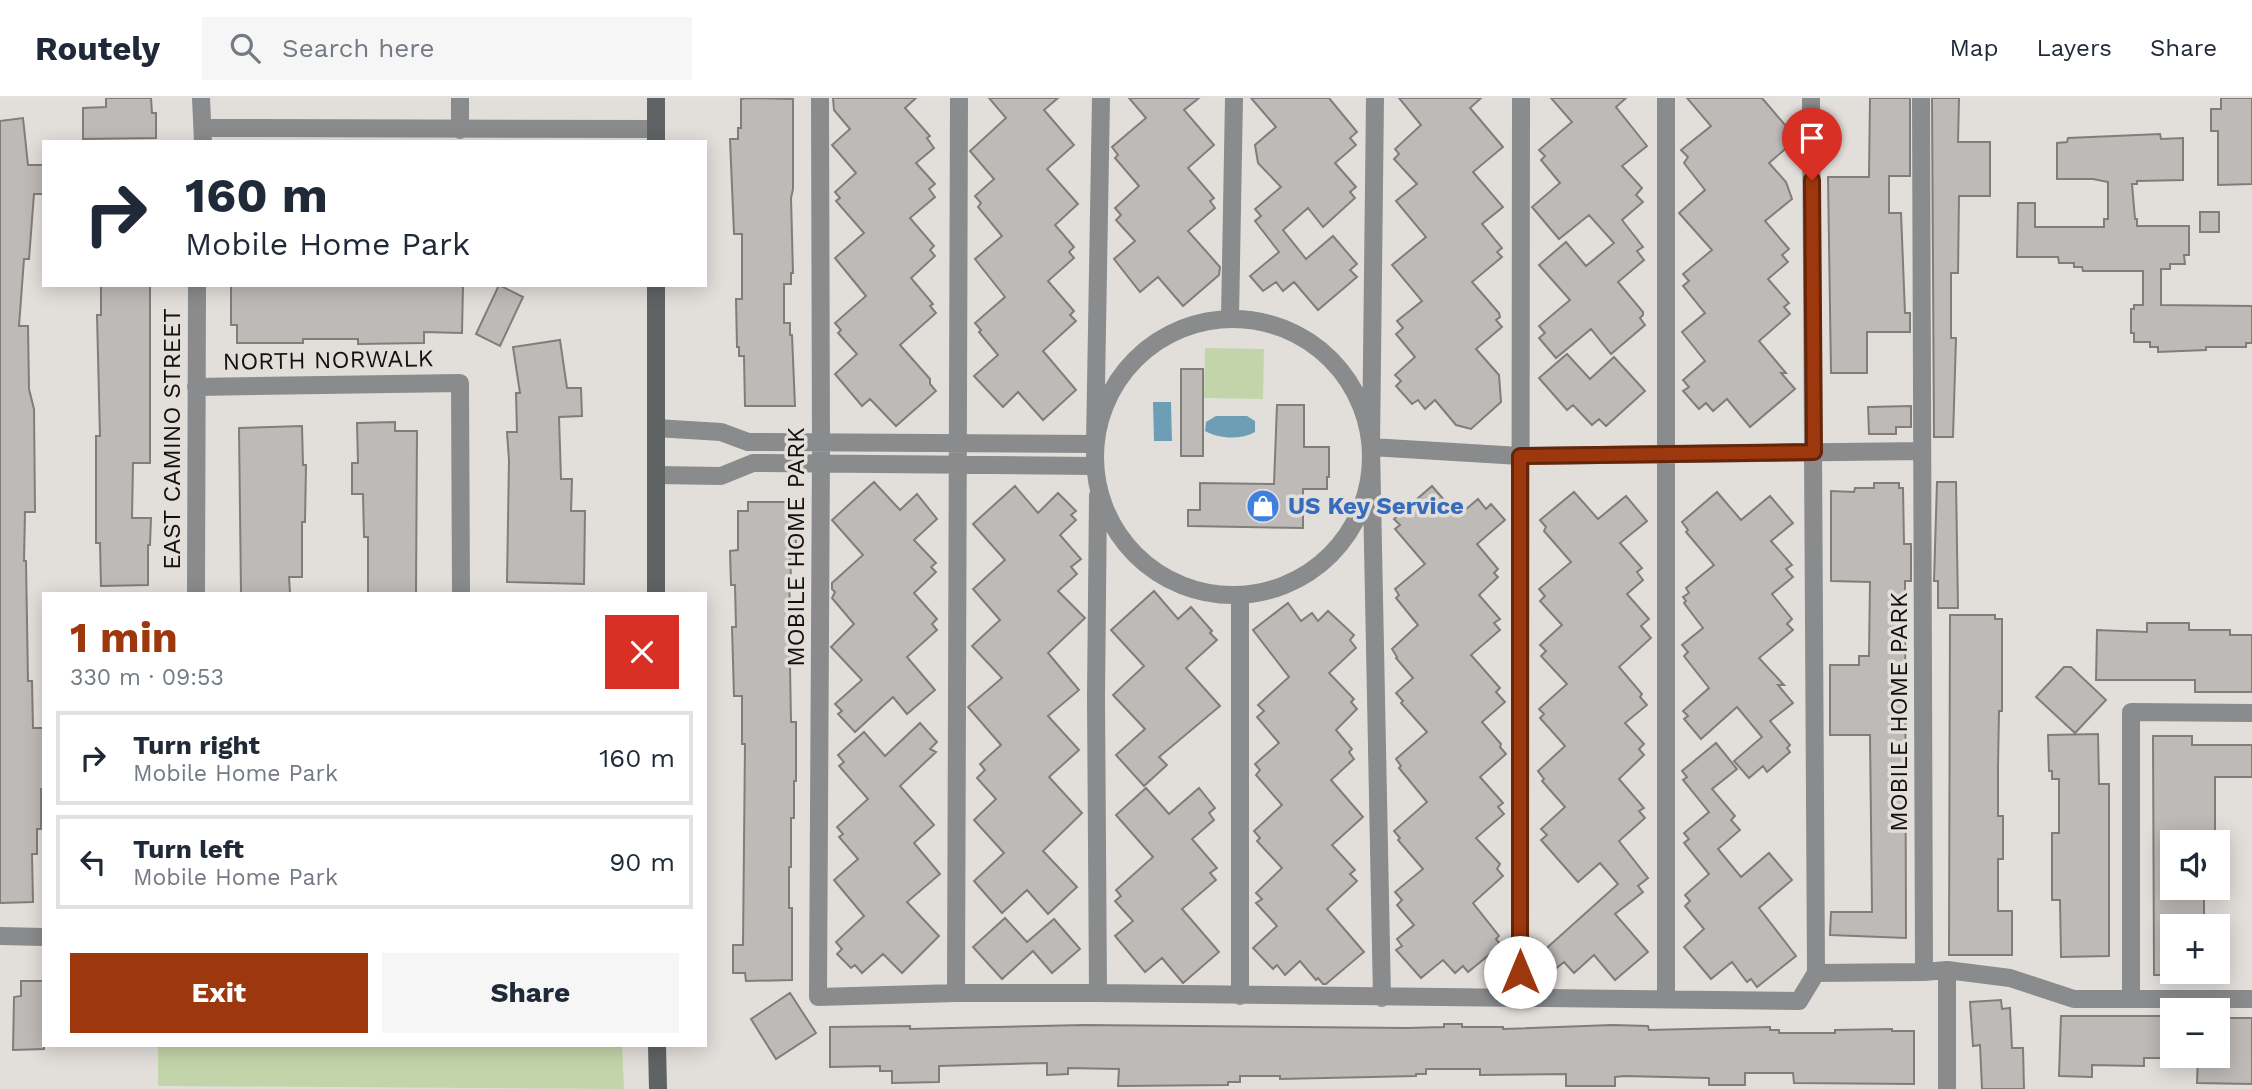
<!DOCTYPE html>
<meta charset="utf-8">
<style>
:root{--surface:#fff;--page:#f6f6f7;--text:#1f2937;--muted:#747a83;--line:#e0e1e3;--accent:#9d370d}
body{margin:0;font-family:"Work Sans",sans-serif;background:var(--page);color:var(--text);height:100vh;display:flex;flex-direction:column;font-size:26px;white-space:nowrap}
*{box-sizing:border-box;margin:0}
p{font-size:23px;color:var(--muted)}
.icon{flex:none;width:38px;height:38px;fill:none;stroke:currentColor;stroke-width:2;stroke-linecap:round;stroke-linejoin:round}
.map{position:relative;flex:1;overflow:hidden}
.details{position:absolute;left:42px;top:494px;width:665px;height:455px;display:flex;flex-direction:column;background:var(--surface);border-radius:0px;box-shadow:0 4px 18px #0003}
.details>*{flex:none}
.top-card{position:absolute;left:42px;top:42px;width:665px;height:147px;border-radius:0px;box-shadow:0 4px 18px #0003;background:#fff;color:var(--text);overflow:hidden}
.fabs{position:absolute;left:2160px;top:732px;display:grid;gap:14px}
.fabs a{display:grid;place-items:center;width:70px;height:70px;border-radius:0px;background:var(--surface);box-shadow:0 4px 18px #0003;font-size:35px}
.pin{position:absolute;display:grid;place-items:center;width:60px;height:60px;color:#fff;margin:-72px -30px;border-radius:50% 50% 50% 0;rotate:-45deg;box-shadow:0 0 7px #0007}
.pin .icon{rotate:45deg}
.me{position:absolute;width:77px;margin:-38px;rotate:0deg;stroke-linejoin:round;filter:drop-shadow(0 0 5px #0008)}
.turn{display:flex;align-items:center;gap:24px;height:147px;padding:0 28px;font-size:32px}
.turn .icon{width:91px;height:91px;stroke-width:2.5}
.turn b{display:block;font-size:49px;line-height:60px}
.round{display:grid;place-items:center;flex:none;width:74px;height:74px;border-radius:0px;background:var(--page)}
.headline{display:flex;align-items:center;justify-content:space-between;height:119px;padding:0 28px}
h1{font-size:42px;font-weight:700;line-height:52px;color:var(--accent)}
.cta{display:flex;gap:14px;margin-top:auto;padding:14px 28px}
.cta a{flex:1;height:80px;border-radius:0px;background:var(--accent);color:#fff;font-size:28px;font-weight:700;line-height:80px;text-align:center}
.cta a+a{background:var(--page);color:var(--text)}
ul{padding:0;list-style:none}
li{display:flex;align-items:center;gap:21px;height:94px;margin:0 14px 10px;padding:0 14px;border:4px solid var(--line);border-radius:0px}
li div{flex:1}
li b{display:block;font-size:26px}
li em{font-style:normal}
header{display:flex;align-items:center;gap:42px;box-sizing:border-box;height:98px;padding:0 35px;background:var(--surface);border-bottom:2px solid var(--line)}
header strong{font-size:33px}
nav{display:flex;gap:38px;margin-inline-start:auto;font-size:24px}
.search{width:490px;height:63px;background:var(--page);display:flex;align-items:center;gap:18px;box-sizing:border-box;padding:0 24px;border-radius:0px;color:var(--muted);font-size:26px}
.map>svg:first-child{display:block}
.green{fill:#c3d4ab}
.water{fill:#6e9eb5}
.building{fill:#bdbab7;stroke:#807d7a;stroke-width:2}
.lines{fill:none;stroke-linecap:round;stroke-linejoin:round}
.street{stroke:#898b8c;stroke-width:18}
.secondary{stroke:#606364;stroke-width:18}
.route-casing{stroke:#662408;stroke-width:18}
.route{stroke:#9d370d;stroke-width:12}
.labels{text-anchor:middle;stroke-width:7;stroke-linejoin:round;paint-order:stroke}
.street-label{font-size:24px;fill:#131211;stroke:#e2dfdb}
.shop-label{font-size:24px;font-weight:bold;fill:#366cbe;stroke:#e2dfdb;text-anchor:start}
</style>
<header>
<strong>Routely</strong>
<div class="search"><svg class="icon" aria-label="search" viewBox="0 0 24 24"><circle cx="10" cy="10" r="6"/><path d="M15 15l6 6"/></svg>Search here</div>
<nav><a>Map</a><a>Layers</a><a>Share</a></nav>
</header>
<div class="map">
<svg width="2252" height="991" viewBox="0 0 2252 991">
<rect width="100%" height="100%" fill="#e2dfdb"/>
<path class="green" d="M1205 250 1264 251 1263 301 1204 300Z
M158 947H622L624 991 158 988Z"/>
<path class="water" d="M1153 304H1171L1172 343H1154Z
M1216 318H1247L1255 323V334C1241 342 1219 341 1205 333L1206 324Z"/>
<path class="building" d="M106 0H151L152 15H156V40L83 41V10L106 9Z
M747 0 793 1V91L791 100 793 175H791V186H784V225H790V237H792L795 308H745L744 258H739V249H737L736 201H742V136H734L730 41H738V30H741V1Z
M833 0H916L905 10 930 38 927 40 934 50 916 65 935 86 929 91 935 99 910 120 934 148 930 152 935 158 911 180 933 206 930 208 936 215 900 247 930 281V286L936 293 896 328 870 301 862 308 835 276 857 256 838 235 841 232 835 225 866 198 835 160 864 135 836 103 840 100 835 94 856 75 832 47 850 31 834 12Z
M989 0H1058L1044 12 1074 47 1047 71 1078 106 1055 127 1074 149 1069 154 1074 160 1048 183 1074 213 1070 217 1076 223 1043 253 1076 292 1043 322 1018 294 1003 309 974 278 998 257 979 234 981 232 975 225 1005 199 975 161 1002 138 978 109 981 105 975 98 994 81 970 53 1006 20Z
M1129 0H1199L1184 12 1214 47 1188 70 1214 100 1210 103 1215 110 1188 133 1220 169 1219 177 1183 208 1158 179 1140 194 1114 161 1135 143 1116 122 1121 117 1115 110 1139 88 1115 60 1118 57 1112 49 1146 20Z
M1251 0H1329L1357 34 1350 40 1356 47 1335 65 1356 89 1350 94 1355 100 1323 129 1308 110 1283 132 1306 161 1333 138 1357 166 1350 172 1357 179 1318 212 1294 184 1283 193 1276 184 1263 193 1250 178 1279 154 1255 123 1261 118 1255 111 1281 89 1258 65 1255 47 1276 29Z
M1399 0H1481L1470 10 1503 49 1473 74 1503 109 1482 126 1502 150 1497 154 1502 159 1472 184 1499 215 1500 219 1496 222 1502 229 1476 251 1499 277 1501 304 1471 331 1456 327 1435 302 1425 311 1418 302 1412 306 1396 288 1401 283 1395 277 1415 259 1396 236 1403 230 1397 223 1422 203 1392 167 1426 139 1396 103 1417 86 1394 61 1399 56 1395 51 1421 27Z
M1551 0H1626L1616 9 1647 48 1622 68 1642 90 1636 97 1643 104 1622 122 1643 149 1637 153 1644 162 1618 184 1643 214V217L1640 220 1645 227 1611 256 1591 231 1556 260 1539 240 1545 235 1539 228 1570 202 1539 167 1566 144 1586 168 1614 145 1589 117 1559 141 1532 109 1560 85 1541 62 1545 58 1539 52 1572 24Z
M1687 0H1762L1791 34 1786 39 1791 46 1769 65 1786 84 1792 101 1765 123 1789 151 1782 157 1788 164 1768 181 1789 205 1784 209 1790 216 1759 243 1786 275H1781L1795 291 1750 329 1727 301 1713 313 1706 305 1699 311 1683 293 1689 289 1683 282 1705 263 1682 234 1705 215 1683 188 1689 183 1683 176 1712 152 1679 115 1705 92 1684 65 1688 59 1681 52 1711 28Z
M1870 0H1910V78H1889V115H1901L1905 215H1910V234H1867V275H1831L1828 79H1869Z
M1932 0H1959L1958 44H1990V98H1959L1958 175H1951V240H1956L1953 339H1934Z
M2221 0H2252V86L2218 87V33H2211V11H2221Z
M23 20 28 67H44V96H34L29 161H24L19 228H28L29 291 34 311 35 414H25L24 463H26L28 583H32L33 630H43L44 691H41V731H37V756H32L33 804 0 805V23Z
M2160 36 2161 41 2183 40V82L2137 83V86H2132L2135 121H2137V128H2189V157H2184L2185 166H2170V171H2161V207L2252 208V245H2246V249H2206V252L2158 254V249H2150V244H2134V235H2131V211H2134V207H2143V173H2083L2082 169H2074V165H2059L2058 159H2017L2018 105H2035V129H2104V121H2108V84L2093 81H2057V45L2067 44 2068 40Z
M2200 114H2219V134H2200Z
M101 187H150V365H133L132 420H151L150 447H148V487L101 488 100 445H96V338H100L97 217H101Z
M231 187H463L462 235 424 234V245L358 246V241H303V245H237V227H231Z
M499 187 523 199 500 248 476 236Z
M560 242 567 290H581L582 318 559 319 561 381H572L571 413H585L584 486 507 484 509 362 507 334H517L516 295H520L513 249Z
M1567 256 1590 281 1614 259 1645 293 1606 328 1599 321 1592 327 1573 307 1567 312 1539 280Z
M1181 271H1203V358H1181Z
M1277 307H1304V349H1329V379H1327V391H1303V430L1188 428V412H1200V385L1274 386Z
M1911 308V329H1896V336H1869L1868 309Z
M395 324V333H417L416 495H368V439H364L363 396H352V365H358L357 325Z
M302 328 303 367H306L305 424H302V479H289L290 495H241L239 330Z
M874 384 900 412 917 396 937 421 914 442 936 465 931 469 936 474 914 495 937 521 932 526 937 532 907 559 935 592 907 616 893 599 855 634 838 616 842 613 835 606 862 582 831 549 854 526 832 500 835 494 832 491V485L863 457 832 422Z
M1937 384H1956L1958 510H1938V483H1934Z
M1874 385H1899V390H1903L1904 446H1911V483H1905L1906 840 1830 837 1831 814H1872L1870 637H1830V567H1859V558H1869L1870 484 1831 483V393L1854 394 1855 390H1874Z
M1015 388 1038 415 1058 395 1076 413 1071 417 1076 422 1060 437 1081 461 1071 469 1077 476 1058 493 1085 520 1048 555 1079 592 1048 618 1079 652 1049 679 1082 715 1043 753 1077 789 1048 816 1027 792 1002 815 974 783 1004 755 974 722 996 701 977 680 985 672 980 666 1001 647 968 609 1002 580 972 548 1000 522 973 491 1005 462 973 426Z
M1432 388 1458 418 1478 401 1486 411 1491 406 1505 422 1477 446 1498 471 1494 475 1498 479 1479 497 1500 521 1494 525 1500 532 1471 557 1500 590 1496 594 1505 604 1482 624 1501 646 1500 649 1506 656 1480 679 1503 705 1498 709 1504 716 1476 740 1500 766 1497 771 1503 778 1473 805 1499 838 1496 841 1501 847 1468 874 1463 868 1455 875 1443 862 1421 880 1396 852 1402 848 1397 841 1414 827 1397 807 1402 802 1395 794 1423 771 1398 742 1400 740 1394 733 1427 704 1399 670 1401 668 1396 661 1427 634 1401 605 1403 603 1396 595 1413 580 1396 560 1397 559 1392 551 1418 527 1396 500 1399 497 1395 491 1425 466 1395 431 1400 427 1394 421Z
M1574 394 1598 421 1626 398 1647 423 1620 445 1642 470 1637 474 1643 482 1627 496 1649 521 1641 528 1651 540 1619 569 1642 596 1640 599 1647 607 1625 625 1644 646 1639 651 1644 657 1619 681 1644 710 1639 713 1645 720 1619 743 1648 780 1638 788 1643 794 1615 816 1648 854 1615 882 1594 857 1574 875 1564 864 1554 872 1540 856 1618 786 1600 765 1578 784 1541 742 1547 737 1541 731 1565 709 1542 683 1544 681 1538 673 1565 648 1540 620 1544 616 1539 611 1567 586 1541 558 1546 553 1540 547 1562 527 1540 503 1545 498 1539 491 1571 464 1544 433 1546 429 1540 422Z
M1717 394 1741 422 1770 398 1793 425 1771 443 1792 467 1786 471 1793 479 1772 496 1792 521 1787 526 1793 532 1759 560 1784 587H1778L1793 605 1770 623 1790 647 1787 650 1790 654 1767 674 1763 668 1749 680 1734 663 1762 639 1737 609 1701 641 1684 621 1688 618 1683 613 1709 590 1684 558 1688 554 1682 547 1703 530 1684 505 1686 503 1683 499 1689 495 1686 490 1714 467 1686 434 1688 432 1682 424Z
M748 404H788L787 415H796V450L790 443 791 485H789L793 567H790L791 624H796V683H794V720H791V769H789V810H792V882L746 883 745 875H733V847H743L745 646H742V598H734L732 529H736L735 487H731L730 453 738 452V413H748Z
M1154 493 1178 521 1191 509 1212 533 1210 535 1217 542 1186 570 1220 608 1159 659 1167 667 1144 688 1116 657 1145 631 1113 597 1144 568 1111 532Z
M1288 505 1301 523 1312 515 1318 523 1328 513 1354 537 1350 542 1356 550 1329 575 1354 601 1351 604 1357 611 1336 632 1352 651 1349 654 1354 661 1331 682 1363 719 1332 747 1355 772 1350 776 1357 783 1327 811 1364 854 1326 886H1323L1318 880 1316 882 1300 863 1285 877 1277 867 1273 871 1253 850 1277 828 1256 805 1262 801 1256 795 1282 770 1257 743 1260 740 1254 733 1282 707 1256 677 1260 672 1255 666 1279 645 1257 619 1264 613 1258 607 1289 579 1253 532Z
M1950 517H1995V521H2002V613H1999L1998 669V718H2003V761H1998V813H2012V857H1949Z
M2147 525H2189V532H2230V537H2252V594H2195V582H2096L2097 532 2147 534Z
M2064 569H2071L2106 602 2075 635 2036 599Z
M920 625 937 644 930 651 936 654 900 688 934 727 914 745 940 776 907 804 939 838 902 875 883 856 862 875 855 867 851 870 837 856 842 851 836 844 864 818 834 782 858 761 839 739 843 736 837 729 868 701 839 668 844 664 838 657 864 634 885 658Z
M2098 636 2099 686H2109V858L2061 859 2060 802H2052V735H2059V681H2052V673H2049L2048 637Z
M2153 638H2192V647H2252V679H2215V744H2172V789H2204V820H2197V828H2172V877H2154Z
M1716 645 1737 671 1712 691 1735 718 1731 722 1740 732 1718 751 1741 779 1769 755 1792 782 1759 810 1796 858 1757 889 1751 881 1747 884 1732 864 1711 881 1684 849 1704 831 1685 808 1690 803 1685 797 1709 776 1684 745 1689 741 1684 735 1709 714 1683 682 1687 679 1682 673Z
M1146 690 1169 716 1199 690 1215 710 1209 715 1214 722 1192 741 1217 770 1210 775 1216 782 1182 811 1219 854 1183 885 1162 860 1145 874 1115 838 1133 823 1115 803 1121 798 1116 792 1153 759 1116 717Z
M1005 820 1027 844 1054 821 1080 851 1052 875 1033 853 1002 881 973 849Z
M21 883H44V951L13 952 14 899 21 898Z
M790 895 816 935 776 961 751 921Z
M2001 902 2002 911 2010 910 2012 950H2023L2024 991H1982L1980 947 1973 948 1970 904Z
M2061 918H2172V960H2144V968L2092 967V979L2059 978Z
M2217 920H2252V986L2197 985 2198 957H2217Z
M1444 926H1462V929H1503V931L1612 927 1648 928 1649 932 1770 929V932H1779V935H1835V932L1892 931V933H1914V986L1794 985 1793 975H1745V987H1709V980L1624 978 1615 979V988H1566V976L1480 977V971H1426V976H1416V978L1280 981V978H1240V984H1228V987L1118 988 1119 971 1068 970V976L1047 977V965L939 968V984L892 985V973H880V968L830 969V929L910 928V931L1084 927 1407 930 1444 929Z"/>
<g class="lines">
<path class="street" d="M201 0 203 44
M460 0V32
M820 0 821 352 818 899 956 895H1098L1799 903 1816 875 1924 874 1947 872 2010 880 2074 901H2252
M1375 0 1371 349 1382 900
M1811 0 1816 875
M1921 0 1924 874
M203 30 656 31
M1230 220 1234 0
M1095 359a138 138 0 1 1 276 0a138 138 0 1 1-276 0Z
M196 289 460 285 461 495
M656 330 721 334 748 344 1095 346 1101 0
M1371 349 1520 358 1922 353
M656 377 721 378 753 365 1095 368
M1098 397 1096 600 1098 895
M196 495 197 187
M1240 498V898
M0 838 44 839
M1947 872V991
M956 895 959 0
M1520 901 1521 0
M1666 901V0
M2131 901V614L2252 615"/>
<path class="secondary" d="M656 0V44
M656 187V495
M657 947 658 991"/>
</g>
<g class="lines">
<defs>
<path id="route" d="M1520 874V358L1814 354 1812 82"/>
</defs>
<use href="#route" class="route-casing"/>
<use href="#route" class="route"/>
</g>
<defs>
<symbol id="shop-disc" viewBox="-11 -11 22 22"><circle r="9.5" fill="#3f7fe0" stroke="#e2dfdb"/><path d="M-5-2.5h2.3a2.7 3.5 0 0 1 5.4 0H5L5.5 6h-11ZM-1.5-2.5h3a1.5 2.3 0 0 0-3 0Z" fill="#fff"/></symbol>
</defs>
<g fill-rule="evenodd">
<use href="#shop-disc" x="1244" y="389" width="38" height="38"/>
</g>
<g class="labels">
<g class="street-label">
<text transform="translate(328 262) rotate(-1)" y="8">NORTH NORWALK</text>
<text transform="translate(172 341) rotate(-90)" y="8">EAST CAMINO STREET</text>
<text transform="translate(796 449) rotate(-90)" y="8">MOBILE HOME PARK</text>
<text transform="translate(1899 614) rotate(-90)" y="8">MOBILE HOME PARK</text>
</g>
<g class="shop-label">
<text x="1288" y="416">US Key Service</text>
</g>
</g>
</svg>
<div class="fabs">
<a><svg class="icon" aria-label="sound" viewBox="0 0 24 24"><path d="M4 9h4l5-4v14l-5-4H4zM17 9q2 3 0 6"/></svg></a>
<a>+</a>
<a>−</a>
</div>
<div class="pin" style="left:1812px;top:82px;background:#d93025"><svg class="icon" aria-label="arrive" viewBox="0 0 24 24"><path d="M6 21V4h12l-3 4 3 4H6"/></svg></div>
<svg class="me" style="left:1520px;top:874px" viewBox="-20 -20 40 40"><circle r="19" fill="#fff"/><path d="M0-13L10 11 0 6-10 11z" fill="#9d370d"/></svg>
<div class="top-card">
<div class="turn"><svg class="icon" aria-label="right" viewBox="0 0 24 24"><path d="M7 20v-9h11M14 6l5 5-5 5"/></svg><div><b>160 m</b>Mobile Home Park</div></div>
</div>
<section class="details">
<div class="headline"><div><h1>1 min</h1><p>330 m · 09:53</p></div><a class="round" style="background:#d93025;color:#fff"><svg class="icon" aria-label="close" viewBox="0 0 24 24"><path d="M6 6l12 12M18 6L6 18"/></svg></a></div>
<ul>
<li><svg class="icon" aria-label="right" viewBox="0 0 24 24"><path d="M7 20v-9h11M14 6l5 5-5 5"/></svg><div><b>Turn right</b><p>Mobile Home Park</p></div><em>160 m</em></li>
<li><svg class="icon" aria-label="left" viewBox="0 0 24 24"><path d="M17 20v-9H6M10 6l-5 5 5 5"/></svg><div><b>Turn left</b><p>Mobile Home Park</p></div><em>90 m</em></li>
</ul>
<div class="cta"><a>Exit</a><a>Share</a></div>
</section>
</div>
